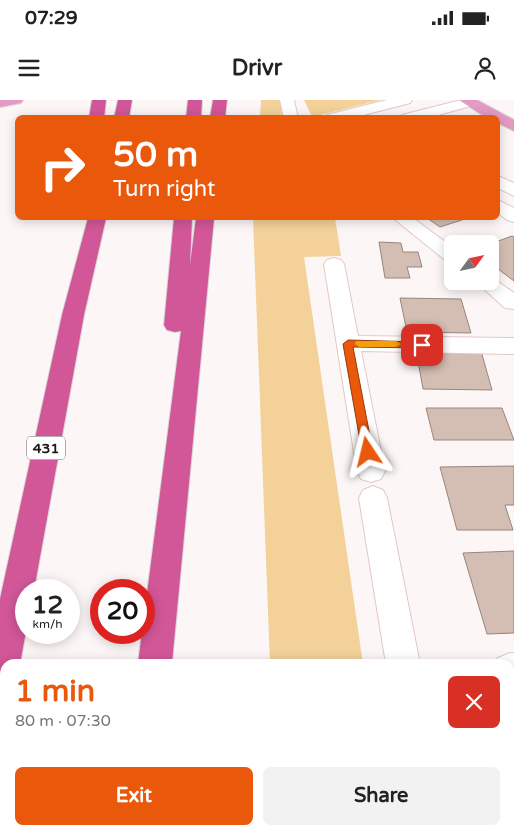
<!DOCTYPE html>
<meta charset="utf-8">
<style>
:root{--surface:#fff;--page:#f2f2f2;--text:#222;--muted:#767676;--accent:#ea580c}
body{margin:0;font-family:"Varela Round",sans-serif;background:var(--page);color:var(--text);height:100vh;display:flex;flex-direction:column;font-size:19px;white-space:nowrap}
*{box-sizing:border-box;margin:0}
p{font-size:16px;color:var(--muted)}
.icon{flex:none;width:28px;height:28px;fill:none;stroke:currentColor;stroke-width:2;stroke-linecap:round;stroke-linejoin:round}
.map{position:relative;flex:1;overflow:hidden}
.sheet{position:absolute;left:0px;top:559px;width:515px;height:176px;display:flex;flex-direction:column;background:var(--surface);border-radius:15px 15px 0 0;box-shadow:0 2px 12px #0003}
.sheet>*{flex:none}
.top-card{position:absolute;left:15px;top:15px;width:485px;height:105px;border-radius:8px;box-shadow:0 2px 12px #0003;background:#ea580c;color:#fff;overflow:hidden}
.needle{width:32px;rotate:57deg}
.controls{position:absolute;left:444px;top:135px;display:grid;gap:10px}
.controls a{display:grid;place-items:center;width:55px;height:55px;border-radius:8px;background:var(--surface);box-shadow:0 2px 12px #0003;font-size:25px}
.speed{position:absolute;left:15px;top:479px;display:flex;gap:10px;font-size:25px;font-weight:700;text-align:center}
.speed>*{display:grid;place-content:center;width:65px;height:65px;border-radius:50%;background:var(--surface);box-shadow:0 2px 12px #0003;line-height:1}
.speed small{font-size:12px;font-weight:400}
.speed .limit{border:8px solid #d22;background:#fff;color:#111}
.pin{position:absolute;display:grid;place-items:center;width:42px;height:42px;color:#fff;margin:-21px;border-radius:10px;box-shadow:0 2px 8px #0006}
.me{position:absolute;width:55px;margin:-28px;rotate:350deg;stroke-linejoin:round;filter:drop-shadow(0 0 4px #0008)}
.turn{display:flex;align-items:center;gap:18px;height:105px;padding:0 15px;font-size:22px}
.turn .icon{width:65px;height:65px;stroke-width:2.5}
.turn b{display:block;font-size:35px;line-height:42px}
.round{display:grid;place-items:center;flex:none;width:52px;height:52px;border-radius:8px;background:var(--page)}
.headline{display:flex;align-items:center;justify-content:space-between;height:85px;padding:0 15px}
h1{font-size:30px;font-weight:700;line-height:38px;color:var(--accent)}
.button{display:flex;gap:10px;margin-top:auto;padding:10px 15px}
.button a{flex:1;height:58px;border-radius:8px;background:var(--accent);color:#fff;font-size:20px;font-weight:700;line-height:58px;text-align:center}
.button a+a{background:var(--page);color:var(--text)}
.status{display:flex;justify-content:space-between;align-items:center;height:35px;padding:0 25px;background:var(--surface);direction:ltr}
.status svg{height:14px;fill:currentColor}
header{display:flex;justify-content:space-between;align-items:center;height:65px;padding:0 15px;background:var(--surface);font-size:22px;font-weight:700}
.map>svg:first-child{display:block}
.green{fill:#f3d199}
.building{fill:#d4beb3;stroke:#99857a}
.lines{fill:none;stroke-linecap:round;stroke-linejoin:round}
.minor-casing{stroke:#e2c8c7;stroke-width:2}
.major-casing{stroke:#d7d5d5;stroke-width:2}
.highway-casing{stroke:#d7d5d5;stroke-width:2}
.minor{fill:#fff;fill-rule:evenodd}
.major{fill:#e49ac2;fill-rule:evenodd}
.highway{fill:#d25799;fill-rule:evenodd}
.route{fill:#ea580c;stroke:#983908}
.slow{fill:#f59e0b}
.labels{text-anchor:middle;stroke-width:4;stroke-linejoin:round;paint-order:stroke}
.shield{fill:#fff;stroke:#635d5d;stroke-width:1}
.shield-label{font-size:14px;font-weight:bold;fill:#201717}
</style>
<div class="status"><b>07:29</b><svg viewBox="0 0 49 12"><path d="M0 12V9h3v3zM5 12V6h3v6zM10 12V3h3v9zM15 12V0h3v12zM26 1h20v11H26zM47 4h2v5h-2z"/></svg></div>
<header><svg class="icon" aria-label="menu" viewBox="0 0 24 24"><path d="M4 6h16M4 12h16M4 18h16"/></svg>Drivr<svg class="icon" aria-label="person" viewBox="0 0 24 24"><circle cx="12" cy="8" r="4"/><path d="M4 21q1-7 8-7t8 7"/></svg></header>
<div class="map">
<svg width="514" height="734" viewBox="0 0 514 734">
<rect width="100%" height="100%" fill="#fcf7f6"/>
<path class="green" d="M261 0H280L282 17H260Z
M304 0H381L312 17Z
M253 118H335L341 156 304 157 363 564H270Z
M277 730H388V734H278Z"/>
<path class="building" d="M427 118H468L440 127Z
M512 136 514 137V181L490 163V144Z
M379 142 401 143 403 152H418L422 167H407L410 178H385Z
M400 198 461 199 471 233 407 232Z
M416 250 481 251 492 290 423 289Z
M426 308H502L514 340H434Z
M514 366V405H505L513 430H457L440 367Z
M514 451V533L487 534 463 453Z
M510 592H514V634L510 619Z"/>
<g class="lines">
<defs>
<path id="minor" d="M280 0H294L297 14 300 18H284Z
M387 0H412L410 3 352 18H325L327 15Z
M461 0H476L477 2 475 5 427 18H400L402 15Z
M498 76 514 83V96L498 88Z
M498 100 514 108V122L507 120 498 113Z
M393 118H413L452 147V162L445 160Z
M334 158 341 160 344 164 358 236 514 238V254L361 251 385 371 381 379 371 382 361 379 357 371 324 164 327 160Z
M490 176 514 193V209L505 208 475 181H490Z
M373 386 383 390 387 398 420 564H386L359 398 363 390Z
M510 553H514V587H510V564H495L498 558Z
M414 730H454V734H414Z"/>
<path id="major" d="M0 0H23L21 3 0 7Z
M459 0H477L514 20V31L498 23V18H487Z"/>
<path id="highway" d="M92 0H106L104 18H89Z
M118 0H132L129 18H114Z
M188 0H202L201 18H186Z
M213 0H227L225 18H210Z
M88 118H106L84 215 34 490H26V531L20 564H5V594L0 596V499L62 215Z
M174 118H192L190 165 196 118H214L172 563 138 564 142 532H144V517L181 231 175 232 167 230 164 225Z
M124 730H164V734H124Z"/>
</defs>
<use href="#minor" class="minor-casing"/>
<use href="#major" class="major-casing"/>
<use href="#highway" class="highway-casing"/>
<use href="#minor" class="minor"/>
<use href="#major" class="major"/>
<use href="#highway" class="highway"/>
</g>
<path class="route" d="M348 240 422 242 427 245 422 248 353 247 373 352 368 357 362 352 343 244Z"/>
<path class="slow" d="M356 241H396L401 244 396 247H359L355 244Z"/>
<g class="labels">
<rect class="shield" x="27" y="336.5" width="38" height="23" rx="4"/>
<g class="shield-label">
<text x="46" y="353">431</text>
</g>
</g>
</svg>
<div class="controls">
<a><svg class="needle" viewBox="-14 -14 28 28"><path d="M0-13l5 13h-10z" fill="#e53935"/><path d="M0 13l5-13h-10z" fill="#767676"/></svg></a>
</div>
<div class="speed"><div>12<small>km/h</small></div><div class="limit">20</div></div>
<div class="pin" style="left:422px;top:245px;background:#d93025"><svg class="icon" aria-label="arrive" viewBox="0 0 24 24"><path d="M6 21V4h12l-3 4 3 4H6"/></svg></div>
<svg class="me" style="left:368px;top:352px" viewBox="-20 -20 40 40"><path d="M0-17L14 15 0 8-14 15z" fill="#ea580c" stroke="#fff" stroke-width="4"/></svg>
<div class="top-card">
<div class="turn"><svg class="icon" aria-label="right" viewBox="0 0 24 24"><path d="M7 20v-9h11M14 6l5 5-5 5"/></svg><div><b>50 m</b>Turn right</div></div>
</div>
<section class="sheet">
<div class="headline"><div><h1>1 min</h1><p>80 m · 07:30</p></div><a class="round" style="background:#d93025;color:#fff"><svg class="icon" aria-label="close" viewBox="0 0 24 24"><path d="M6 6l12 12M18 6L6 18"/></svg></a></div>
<div class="button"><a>Exit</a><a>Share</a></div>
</section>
</div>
